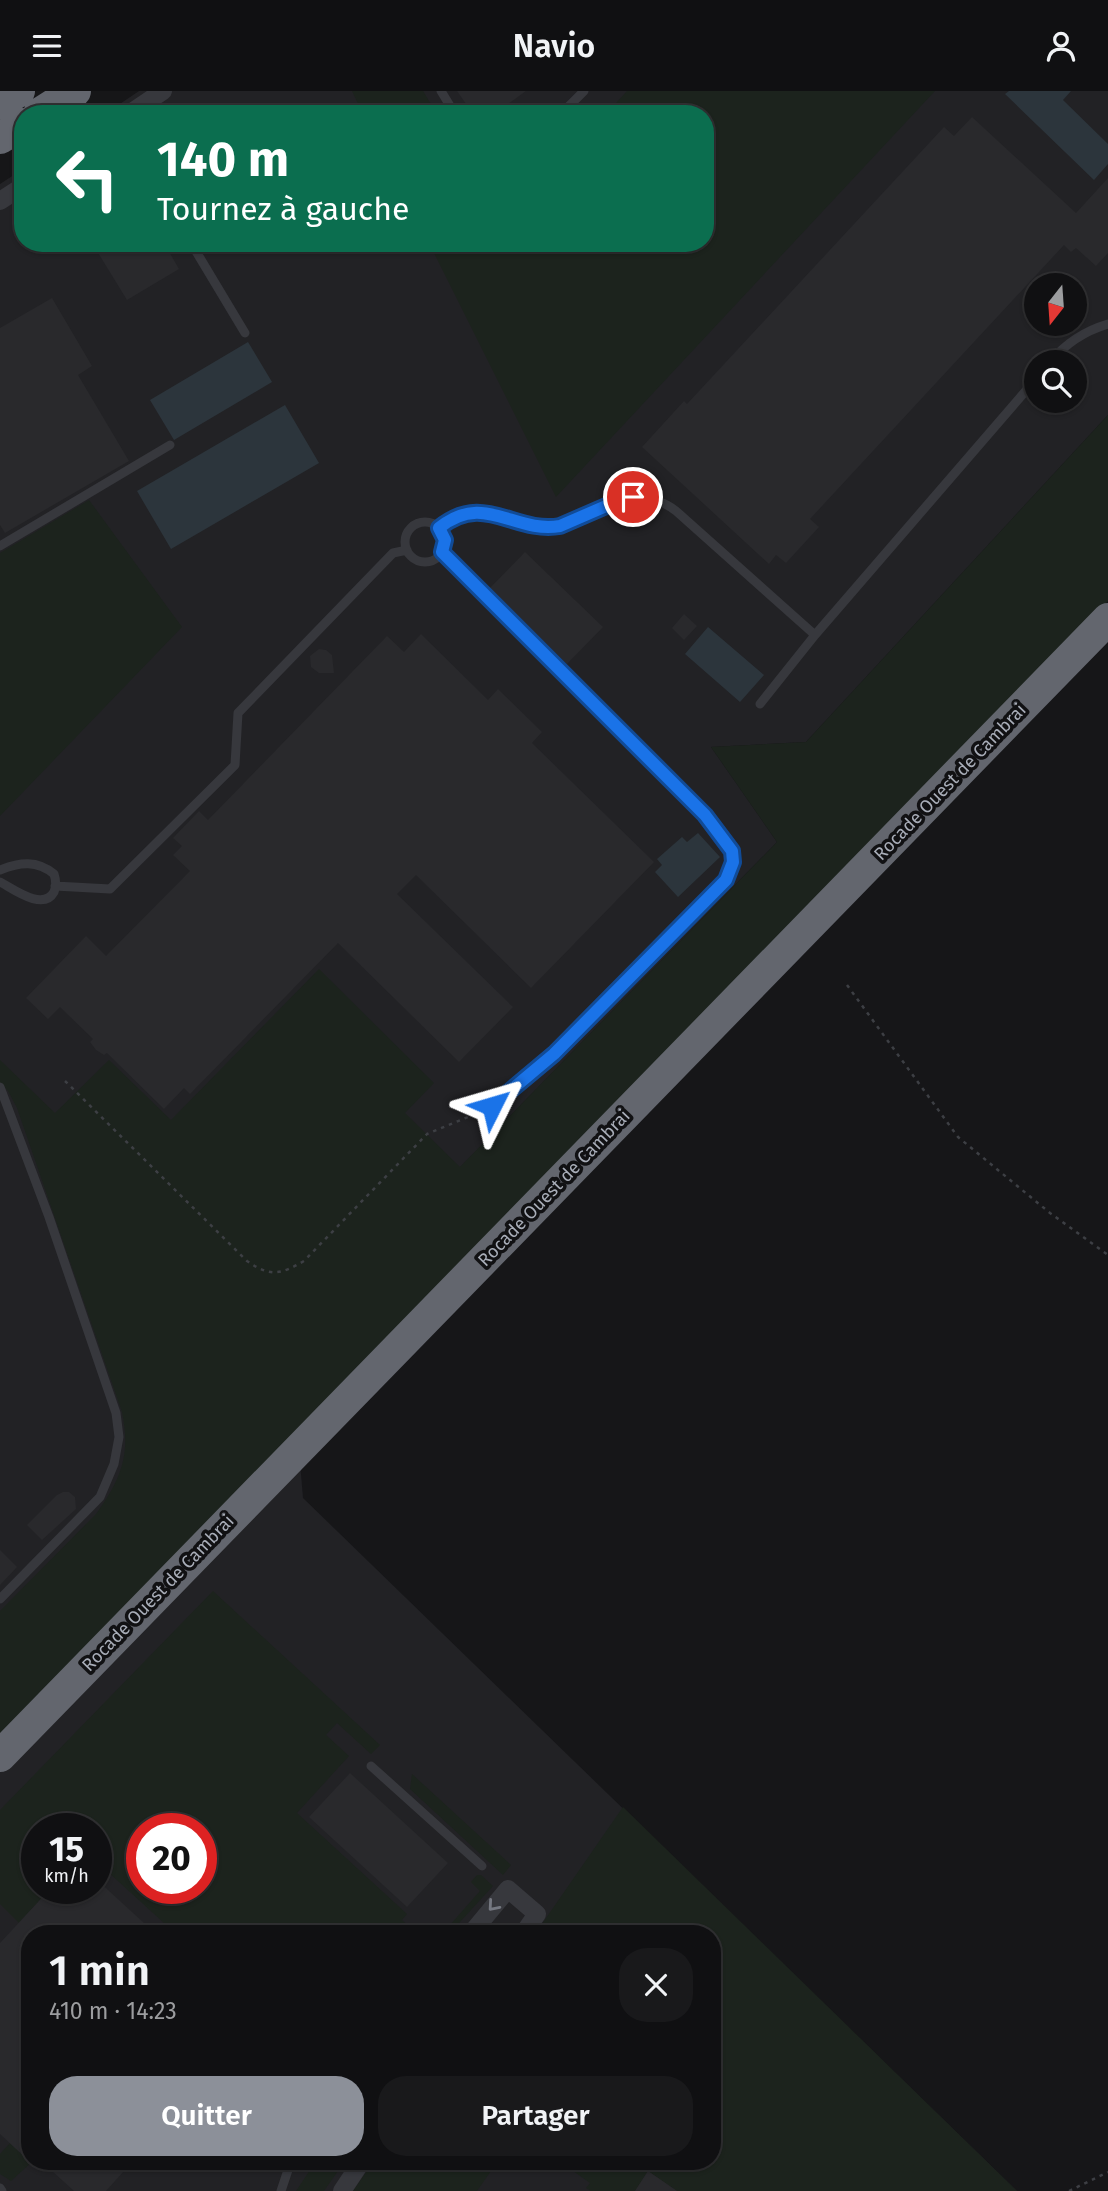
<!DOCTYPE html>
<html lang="fr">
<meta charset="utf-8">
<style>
:root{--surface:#101012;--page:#19191b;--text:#f1f3f6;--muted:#9c9d9f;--line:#303032;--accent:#8c9099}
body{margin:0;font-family:"Fira Sans",sans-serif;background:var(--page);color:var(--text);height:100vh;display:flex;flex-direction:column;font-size:26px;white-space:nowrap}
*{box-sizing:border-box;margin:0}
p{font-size:23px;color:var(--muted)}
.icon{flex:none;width:38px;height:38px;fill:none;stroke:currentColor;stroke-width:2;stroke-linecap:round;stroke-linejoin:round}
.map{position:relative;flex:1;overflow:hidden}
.sheet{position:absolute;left:21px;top:1834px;width:700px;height:245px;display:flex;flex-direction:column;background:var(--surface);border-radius:28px;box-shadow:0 2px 5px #0004,0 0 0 2px var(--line)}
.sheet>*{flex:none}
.hud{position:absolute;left:14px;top:14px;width:700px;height:147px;border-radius:28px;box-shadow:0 2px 5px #0004,0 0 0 2px var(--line);background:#0b6e4f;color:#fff;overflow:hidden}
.needle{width:46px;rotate:197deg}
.buttons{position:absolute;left:1024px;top:182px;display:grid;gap:14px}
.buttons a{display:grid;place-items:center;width:63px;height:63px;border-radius:50%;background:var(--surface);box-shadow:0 2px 5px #0004,0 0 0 2px var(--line);font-size:35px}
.speed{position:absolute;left:21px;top:1722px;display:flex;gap:14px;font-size:35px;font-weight:700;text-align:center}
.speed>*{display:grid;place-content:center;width:91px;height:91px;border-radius:50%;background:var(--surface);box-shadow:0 2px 5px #0004,0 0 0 2px var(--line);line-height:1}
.speed small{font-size:18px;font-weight:400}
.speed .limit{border:10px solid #d22;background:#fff;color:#111}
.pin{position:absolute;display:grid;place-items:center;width:60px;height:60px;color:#fff;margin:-30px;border:4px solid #fff;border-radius:50%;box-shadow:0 2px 7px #0007}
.me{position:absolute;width:77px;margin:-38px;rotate:50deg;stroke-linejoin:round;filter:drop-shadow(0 0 5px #0008)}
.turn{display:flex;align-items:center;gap:24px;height:147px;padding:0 28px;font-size:32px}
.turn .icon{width:91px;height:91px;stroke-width:2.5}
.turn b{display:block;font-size:49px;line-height:60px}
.round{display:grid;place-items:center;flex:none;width:74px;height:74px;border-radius:28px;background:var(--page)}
.headline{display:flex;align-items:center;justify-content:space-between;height:119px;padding:0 28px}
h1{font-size:42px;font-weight:600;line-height:52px}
.button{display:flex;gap:14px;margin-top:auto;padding:14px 28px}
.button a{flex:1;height:80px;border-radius:28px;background:var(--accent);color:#fff;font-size:28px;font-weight:600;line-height:80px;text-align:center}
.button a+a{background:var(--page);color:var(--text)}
header{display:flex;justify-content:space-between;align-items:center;height:91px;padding:0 28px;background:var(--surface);font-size:32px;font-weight:600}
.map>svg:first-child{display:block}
.built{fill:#222225;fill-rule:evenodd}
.green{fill:#1c231d;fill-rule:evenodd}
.water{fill:#2c353c}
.building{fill:#29292c}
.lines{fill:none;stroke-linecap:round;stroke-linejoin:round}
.path{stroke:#3d3f44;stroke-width:2.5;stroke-dasharray:3.5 5;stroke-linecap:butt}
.lane{stroke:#37383d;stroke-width:9}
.street{stroke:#37383d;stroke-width:18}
.highway{stroke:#63666e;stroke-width:32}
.oneway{stroke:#757881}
.route-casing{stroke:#114b97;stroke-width:18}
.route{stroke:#1a73e8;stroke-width:12}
.labels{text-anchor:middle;stroke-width:7;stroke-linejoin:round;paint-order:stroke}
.street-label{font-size:18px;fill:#a8adb8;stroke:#111113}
</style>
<header><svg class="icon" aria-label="menu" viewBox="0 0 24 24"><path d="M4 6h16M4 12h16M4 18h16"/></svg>Navio<svg class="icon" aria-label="person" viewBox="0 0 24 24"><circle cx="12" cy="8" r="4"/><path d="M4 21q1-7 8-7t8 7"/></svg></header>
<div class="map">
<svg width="1108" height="2100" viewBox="0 0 1108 2100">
<rect width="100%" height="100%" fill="#161618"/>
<path class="built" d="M139 0H1108V324L806 651 711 656 777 751 290 1251 303 1407 1017 2100H0V93L23 78V152H705V23H105ZM1036 194H1074V233H1036ZM1036 271H1074V310H1036ZM37 1738H96V1797H37ZM142 1738H201V1797H142ZM30 1843H712V2070H30Z"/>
<path class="green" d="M352 0H423L437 23H363Z
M627 0H935L556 406 429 152H705V23H606Z
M1108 324V510L0 1644V1520L96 1423C121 1388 131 1364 122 1321L17 1017 8 1000 0 992V969L55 1022 109 969 171 1029 319 878 434 992 405 1022 460 1076 777 751 711 656 806 651Z
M89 409 182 536 0 725V462Z
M213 1500 380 1654 371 1663 337 1632 326 1644 349 1665 297 1722 407 1823 402 1829 418 1843H176L96 1770V1738H37V1797H51L19 1832 0 1813V1719ZM142 1738H201V1797H142Z
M412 1683 511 1774 503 1784 410 1698Z
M623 1716 1017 2100H677L648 2080 635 2100H591L586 2097 590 2092 559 2070H712V1843H535Z
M477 1784H481L493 1795 449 1843H442L480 1800 471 1791Z
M10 2052 27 2068 33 2070 11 2090 0 2083V2063Z
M316 2070H345L324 2100H296Z
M374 2070H498L477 2100H353Z"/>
<path class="water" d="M1009 0H1071L1063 9 1108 53V73L1094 89 1005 3Z
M248 251 272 291 174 349 150 309Z
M285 314 319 372 171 458 137 400Z
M708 536 764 584 740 611 685 563Z
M698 742 720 766 678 806 655 781 662 774 657 768 682 746 687 751Z"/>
<path class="building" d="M457 0H526L494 23H473Z
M972 26 1076 122 1108 87V162L1096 175 1076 157 1071 161 1064 154 810 428 819 436 786 472 776 464 769 473 642 356 684 310 687 313 944 36 954 45Z
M92 152H164L179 178 127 209Z
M52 207 92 275 78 284 129 370 5 442 0 434V237Z
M525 461 603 536 567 573 489 498Z
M684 523 697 535 684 549 672 537Z
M421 543 488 609 498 598 542 641 532 652 654 771 531 897 416 784 397 803 513 916 459 971 338 852 190 1003 184 997 164 1018 107 962 104 964 96 959 90 951 93 948 60 916 48 928 26 907 86 845 106 865 190 780 173 764 182 755 173 747 199 720 208 729 387 545 404 561Z
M319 558 326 559 332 564 334 582H319L311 576 310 565Z
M63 1401H69L75 1406 76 1418 42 1449 27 1434 57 1404Z
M0 1459 17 1476 0 1494Z
M350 1682 448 1772 407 1816 309 1726Z
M96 1788 156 1843H30V2071L0 2043V1852L51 1797H96Z
M41 2070H133L106 2100H74Z
M648 2080 677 2100H635Z"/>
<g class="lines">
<path class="path" d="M847 894 958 1046 1050 1122 1108 1164
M65 990 247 1170C270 1186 280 1184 304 1170L427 1043 480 1021
M1069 2100 1108 2081"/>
<path class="lane" d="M441 0 455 23
M561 23 584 0
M191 152 245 242
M1050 271C1066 252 1084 240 1108 233
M405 451a20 20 0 1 1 40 0a20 20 0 1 1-40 0Z
M439 437C484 400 514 443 560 435 596 418 640 391 676 420L815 544 1036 288
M0 455 170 354
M442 462 482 504 705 724 732 760 733 771 726 789 554 963 492 1015
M760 613 815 544
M0 779C20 771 37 769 54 783 56 789 56 796 54 801 43 821 12 797 0 791
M55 795 110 798 235 674 238 622 393 462 407 459
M0 996 49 1126 116 1322 119 1346 114 1373 100 1406 0 1508
M371 1675 482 1775
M0 2097 2 2100
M281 2100 288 2079V2070"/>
<path class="street" d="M129 23 163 0
M0 110 23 95
M476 1843 474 1839 508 1798 537 1823 523 1843
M342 2100 362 2070"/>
<path class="highway" d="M0 12 19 0
M39 23 75 0
M0 47 23 33
M0 1665 1108 528"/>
</g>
<defs><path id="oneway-chevron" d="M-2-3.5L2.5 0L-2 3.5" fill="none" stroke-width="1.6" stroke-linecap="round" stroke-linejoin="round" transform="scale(1.75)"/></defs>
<use class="oneway" href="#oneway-chevron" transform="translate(493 1815) rotate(131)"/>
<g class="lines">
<defs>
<path id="route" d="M492 1015 554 963 726 789 733 771 732 760 705 724 442 461 445 449 439 437C484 400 514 443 560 435L620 409 633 406"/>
</defs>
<use href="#route" class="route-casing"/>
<use href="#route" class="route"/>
</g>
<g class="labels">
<g class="street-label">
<text transform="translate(950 691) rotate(-46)" y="6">Rocade Ouest de Cambrai</text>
<text transform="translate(554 1097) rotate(-46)" y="6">Rocade Ouest de Cambrai</text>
<text transform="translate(158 1502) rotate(-46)" y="6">Rocade Ouest de Cambrai</text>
</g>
</g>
</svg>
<div class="buttons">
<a><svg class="needle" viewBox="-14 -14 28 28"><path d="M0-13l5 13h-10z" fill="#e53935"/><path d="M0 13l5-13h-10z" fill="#9c9d9f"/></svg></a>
<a><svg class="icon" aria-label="search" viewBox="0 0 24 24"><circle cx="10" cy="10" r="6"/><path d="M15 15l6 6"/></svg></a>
</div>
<div class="speed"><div>15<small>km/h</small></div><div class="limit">20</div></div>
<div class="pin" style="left:633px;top:406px;background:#d93025"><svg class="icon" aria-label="arrive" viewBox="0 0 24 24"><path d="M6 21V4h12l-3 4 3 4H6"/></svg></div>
<svg class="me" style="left:492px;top:1015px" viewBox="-20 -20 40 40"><path d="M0-17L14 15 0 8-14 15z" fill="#1a73e8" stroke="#fff" stroke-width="4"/></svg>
<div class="hud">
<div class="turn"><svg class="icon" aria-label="left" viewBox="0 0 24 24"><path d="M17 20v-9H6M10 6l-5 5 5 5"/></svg><div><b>140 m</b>Tournez à gauche</div></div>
</div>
<section class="sheet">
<div class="headline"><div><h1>1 min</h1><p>410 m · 14:23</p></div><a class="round"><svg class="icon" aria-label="close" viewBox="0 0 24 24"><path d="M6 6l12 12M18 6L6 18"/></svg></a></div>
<div class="button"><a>Quitter</a><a>Partager</a></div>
</section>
</div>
